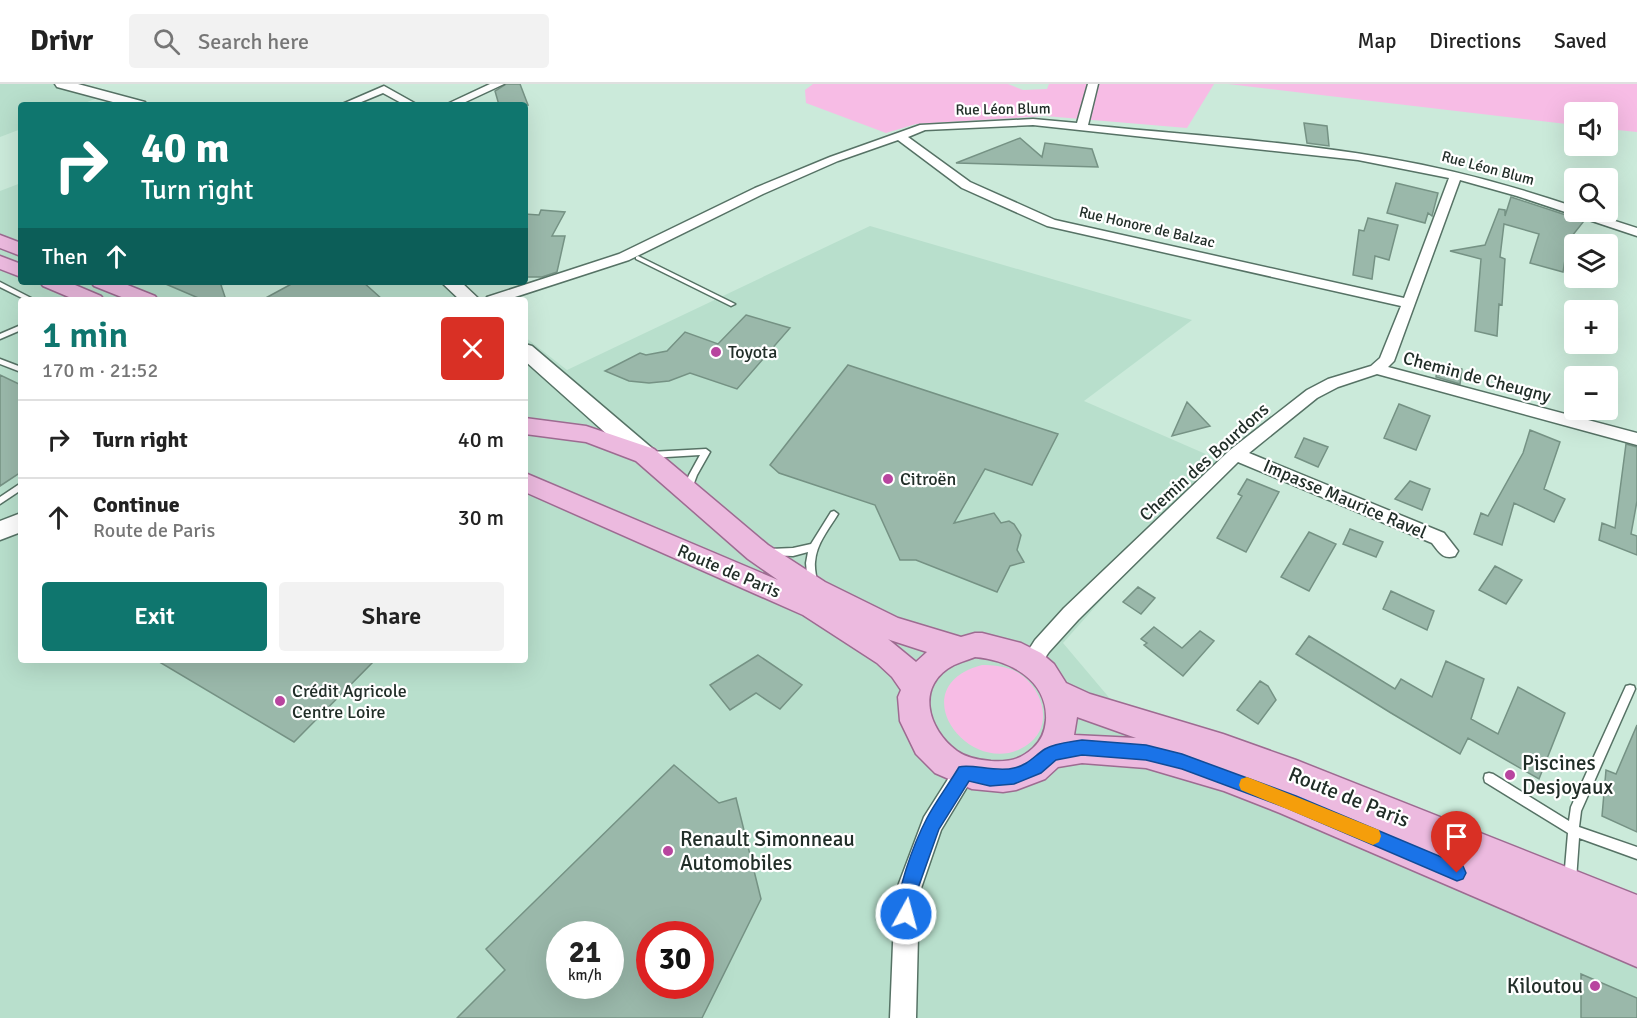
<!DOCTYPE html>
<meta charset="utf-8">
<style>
:root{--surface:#fff;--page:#f2f2f2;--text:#222;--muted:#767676;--line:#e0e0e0;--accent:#0f766e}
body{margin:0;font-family:Signika,sans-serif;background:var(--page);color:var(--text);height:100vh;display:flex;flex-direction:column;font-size:22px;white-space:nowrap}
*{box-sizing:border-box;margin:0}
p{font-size:20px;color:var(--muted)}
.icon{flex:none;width:33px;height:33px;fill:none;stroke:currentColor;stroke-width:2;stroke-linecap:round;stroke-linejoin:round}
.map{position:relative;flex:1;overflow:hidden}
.details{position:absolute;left:18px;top:213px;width:510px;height:366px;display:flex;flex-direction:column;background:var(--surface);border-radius:6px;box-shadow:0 6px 24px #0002}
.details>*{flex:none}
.hud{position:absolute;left:18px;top:18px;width:510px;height:183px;border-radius:6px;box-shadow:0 6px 24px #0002;background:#0f766e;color:#fff;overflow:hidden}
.buttons{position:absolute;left:1564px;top:18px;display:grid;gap:12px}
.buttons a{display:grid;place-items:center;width:54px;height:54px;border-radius:6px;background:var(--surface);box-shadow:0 6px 24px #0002;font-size:30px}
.speed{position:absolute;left:546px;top:837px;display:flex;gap:12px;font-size:30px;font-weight:700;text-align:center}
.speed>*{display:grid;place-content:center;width:78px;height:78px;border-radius:50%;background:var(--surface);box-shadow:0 6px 24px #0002;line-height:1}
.speed small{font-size:15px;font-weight:400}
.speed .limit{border:9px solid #d22;background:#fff;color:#111}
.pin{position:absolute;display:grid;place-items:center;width:51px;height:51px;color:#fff;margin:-62px -26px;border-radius:50% 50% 50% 0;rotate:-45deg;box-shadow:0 0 6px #0007}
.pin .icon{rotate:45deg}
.me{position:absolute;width:66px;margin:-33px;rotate:7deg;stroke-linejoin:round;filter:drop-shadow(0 0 4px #0008)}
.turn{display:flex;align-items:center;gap:21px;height:126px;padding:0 24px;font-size:27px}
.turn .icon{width:78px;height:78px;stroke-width:2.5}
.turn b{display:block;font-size:42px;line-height:51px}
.then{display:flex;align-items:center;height:57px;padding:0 24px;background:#0003;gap:12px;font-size:22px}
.round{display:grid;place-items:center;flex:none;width:63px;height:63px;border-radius:6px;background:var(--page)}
.head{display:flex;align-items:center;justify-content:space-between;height:102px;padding:0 24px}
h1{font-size:36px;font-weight:600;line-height:45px;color:var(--accent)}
.action{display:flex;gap:12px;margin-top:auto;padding:12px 24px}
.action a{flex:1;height:69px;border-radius:6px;background:var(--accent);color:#fff;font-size:24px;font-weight:600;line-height:69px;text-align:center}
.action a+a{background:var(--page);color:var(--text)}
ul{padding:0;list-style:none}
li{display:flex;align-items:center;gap:18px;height:78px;padding:0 24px;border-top:2px solid var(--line)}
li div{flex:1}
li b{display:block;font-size:22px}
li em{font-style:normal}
header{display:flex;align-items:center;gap:36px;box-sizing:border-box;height:84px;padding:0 30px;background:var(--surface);border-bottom:2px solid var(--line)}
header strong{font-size:28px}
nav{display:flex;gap:33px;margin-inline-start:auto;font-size:21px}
.search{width:420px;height:54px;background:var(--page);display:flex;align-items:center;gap:15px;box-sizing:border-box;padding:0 21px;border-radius:6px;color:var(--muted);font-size:22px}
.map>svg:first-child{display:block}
.built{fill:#b8dfcc;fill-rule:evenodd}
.green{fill:#f7bce5}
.building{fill:#9ab8aa;stroke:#759284;stroke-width:1.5;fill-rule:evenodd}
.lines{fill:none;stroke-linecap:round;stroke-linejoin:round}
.lane-casing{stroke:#567265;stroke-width:3}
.street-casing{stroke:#567265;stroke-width:3}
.secondary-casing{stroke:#567265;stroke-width:3}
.primary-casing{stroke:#9d6b91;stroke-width:3}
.lane{fill:#fff;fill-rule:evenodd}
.street{fill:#fff;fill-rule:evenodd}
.secondary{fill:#fff;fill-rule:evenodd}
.primary{fill:#ecbadf;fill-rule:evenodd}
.route{fill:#1a73e8;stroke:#114b97;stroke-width:1.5}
.slow{fill:#f59e0b}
.poi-dot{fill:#b8459f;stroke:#fff;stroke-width:2}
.labels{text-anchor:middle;stroke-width:4.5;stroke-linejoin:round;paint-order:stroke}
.far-street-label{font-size:15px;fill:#212e28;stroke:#fff}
.poi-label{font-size:18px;fill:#212e28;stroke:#fff;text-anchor:start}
.street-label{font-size:18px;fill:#212e28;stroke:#fff}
.near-poi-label{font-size:21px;fill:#212e28;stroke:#fff;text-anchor:start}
.near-street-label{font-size:21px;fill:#212e28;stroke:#fff}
</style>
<header>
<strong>Drivr</strong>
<div class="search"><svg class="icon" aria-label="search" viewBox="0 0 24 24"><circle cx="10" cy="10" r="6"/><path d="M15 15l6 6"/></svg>Search here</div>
<nav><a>Map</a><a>Directions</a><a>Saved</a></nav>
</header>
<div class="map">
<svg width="1637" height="934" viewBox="0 0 1637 934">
<rect width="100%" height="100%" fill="#cbeada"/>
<path class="built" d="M0 0H54L97 14 80 21H21V45L0 53Z
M21 99V198H230L221 203 226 216H21V576H525V253L567 286 870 142 1192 236 1084 317 1224 378 1063 559 1139 649 1637 822V934H0V107ZM560 850H610V902H560ZM650 850H700V902H650Z
M352 198H457L479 216H310Z"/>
<path class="green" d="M813 0H1008L1023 6 1047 5 1049 0H1214L1187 44 1045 32 916 40 886 49 806 19 805 6Z
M1228 0H1637V48L1608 45V28H1575V41Z
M982 581C992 581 1003 582 1013 586 1041 599 1057 641 1027 661 972 699 898 603 982 581Z"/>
<path class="building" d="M506 0H520L528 21H499L495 7Z
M1304 39 1327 42 1329 62 1307 59Z
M1020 54 1042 73 1045 59 1092 65 1098 83 956 79Z
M1396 99 1438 109 1432 132 1428 129 1425 139 1387 129Z
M1511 113 1584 137 1568 157 1563 188 1530 179 1539 150 1504 140 1500 173 1505 175 1502 221 1499 220 1497 252 1475 247 1481 175 1450 167 1485 161 1499 125 1505 126V132Z
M541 126 565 128 552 152H565L557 188 542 193H525V130L539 131Z
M1368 134 1398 141 1389 176 1375 172 1372 195 1353 191 1359 146 1364 147Z
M161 198H220L226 216H203Z
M295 198H363L383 216H262Z
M746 231 790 244 737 305 690 289 669 297 649 299 629 297 605 287 640 269 646 271 667 267 685 248 718 260Z
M1438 280 1462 285 1460 300 1436 293Z
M848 281 1058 350 1032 401 985 385 954 439 994 429 1001 439 1009 437 1014 440 1021 451 1017 466 1024 478 1010 482 997 508 916 476H900L875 421 779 389 770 381Z
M0 291 21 301V388L0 402Z
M1187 318 1210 342 1172 352Z
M1399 320 1430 332 1416 366 1384 354Z
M1530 346 1560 358 1544 405 1565 415 1554 438 1514 419 1502 461 1474 450 1481 429 1488 432 1523 369Z
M1304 354 1328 363 1318 383 1295 373Z
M1626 360 1637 363V417L1631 450 1637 452V471L1599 456 1602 439 1615 444Z
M1247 395 1279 408 1246 468 1217 454 1242 412 1238 410Z
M1410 397 1430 405 1422 426 1395 415Z
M1350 445 1383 458 1376 473 1343 460Z
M1309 448 1336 460 1309 507 1281 493Z
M1495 482 1522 496 1506 520 1479 506Z
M1138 503 1155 514 1141 530 1123 518Z
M1391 507 1434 527 1427 546 1383 525Z
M1154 543 1182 564 1200 547 1214 557 1183 592 1144 561 1147 559 1141 555Z
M1309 552 1395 605 1401 595 1432 613 1446 577 1484 595 1471 635 1498 650 1518 603 1565 629 1539 695 1468 654 1460 670 1391 629 1296 570Z
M758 571 802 601 780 625 756 609 730 626 710 601Z
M156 576H375L294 658Z
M1260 597 1268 602 1276 616 1258 640 1237 626Z
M1637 641V748L1602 732 1606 686 1616 690Z
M674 681 719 719 736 714 761 815 702 934H457L505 886 486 865ZM560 850H610V902H560ZM650 850H700V902H650Z
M1581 890 1637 914V934H1581Z"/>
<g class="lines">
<defs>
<path id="lane" d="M638 172 733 219 735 220 731 222 729 221 636 175V173Z
M0 198 33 215 34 216H26L0 203Z
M21 241V246L0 255V250Z
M0 275 21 283V288L0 280Z
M706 365 710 368 697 391 691 407 687 410 683 407 689 391 700 371 650 374 646 371 650 368Z
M21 399V406L0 420V413Z
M834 427 838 430C829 445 816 460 815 478 814 487 818 495 816 503H810L808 500 806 479 808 468 793 472 767 471 765 469 767 467 770 465 793 464 811 460 831 428Z
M1630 601 1634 602 1635 605 1581 727 1579 743 1637 763V775L1579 754 1576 796 1574 800 1570 802 1566 800 1564 796 1568 749 1485 698 1484 694 1485 690 1489 689 1493 690 1569 737 1571 723 1626 602Z"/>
<path id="street" d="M490 0H504L459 21H445Z
M1088 0H1098L1088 41C1187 51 1288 57 1386 74 1451 85 1513 102 1575 123V128H1587L1637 144V152L1517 112 1460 96 1394 277 1388 283 1637 349V361L1377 290 1338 303 1317 314 1249 369 1444 449 1458 467 1455 472C1443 476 1439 468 1432 459L1238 378 1078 536 1049 568 1038 584 1031 586 1024 584 1021 578 1035 556 1064 524 1230 366 1307 306 1328 295 1371 282 1380 274 1401 222 1047 142 962 104 898 56 838 77 763 110 629 176 506 216H485L487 213 619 170 755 104 830 73 920 41 1033 35 1077 39ZM1033 41 1358 76 1449 94 1404 214 1055 136 970 98 908 53 925 46Z
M384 2 418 21H405L383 9 354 21H340Z
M965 678 973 681 976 688 941 746 919 810 916 934H890L895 810 924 733 957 681Z"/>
<path id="secondary" d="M55 0H78L145 18 147 21H124L57 3Z
M441 198H461L480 216H460Z
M525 260 532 262 653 365 656 371 653 377 645 379 637 377 525 277Z
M21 429V448L0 456V437Z"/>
<path id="primary" d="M0 151 21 159V172L0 164Z
M0 172 21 180V193L0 185Z
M40 198H68L101 212 104 216H76L43 202Z
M91 198H120L155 212 158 216H129L94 202Z
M525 334 586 342 654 365 768 461 825 498 898 534 961 553 975 549H982L1021 559 1041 569 1054 580 1066 599 1090 610 1223 650 1296 676 1637 811V883L1280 729 1224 707 1146 684 1082 679 1058 683 1045 695 1016 706 1003 708 972 705 935 689 916 670 900 637 898 613 901 606 892 593 877 579 803 531 525 408V389L778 496 748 475 636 377 586 358 525 350ZM888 555 890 556 927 568 916 578ZM975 573C1010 576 1048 596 1046 636 1045 647 1042 656 1033 664 1020 676 1009 678 991 677 979 676 967 674 957 667 927 645 915 601 954 581 960 578 968 576 975 573ZM1077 633 1136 654 1074 651Z"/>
</defs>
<use href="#lane" class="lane-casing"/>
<use href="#street" class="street-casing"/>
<use href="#secondary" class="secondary-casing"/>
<use href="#primary" class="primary-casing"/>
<use href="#lane" class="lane"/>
<use href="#street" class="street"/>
<use href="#secondary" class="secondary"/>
<use href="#primary" class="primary"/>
</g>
<path class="route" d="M1082 656 1146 661 1182 670 1296 712 1463 782 1466 789 1463 795 1457 797 1287 724 1182 685 1146 676 1082 671 1056 676 1041 689 1014 700 990 702 969 697 939 745 916 810 915 830 913 837 906 839 900 837C891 816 916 755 927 734 936 717 949 700 959 683 971 679 996 689 1014 684 1028 681 1034 672 1045 665 1055 659 1071 658 1082 656Z"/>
<path class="slow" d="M1247 693 1379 746 1381 752 1379 758 1373 761 1241 706 1239 701 1241 695Z"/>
<g class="poi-dot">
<circle cx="716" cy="268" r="6"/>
<circle cx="888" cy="395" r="6"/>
<circle cx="280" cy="617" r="6"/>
<circle cx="1510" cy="691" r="6"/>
<circle cx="668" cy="767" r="6"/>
<circle cx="1595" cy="902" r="6"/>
</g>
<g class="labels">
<g class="far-street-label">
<text transform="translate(1003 25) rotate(-1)" y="5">Rue Léon Blum</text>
<text transform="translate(1488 84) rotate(15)" y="5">Rue Léon Blum</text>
<text transform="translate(1147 143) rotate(13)" y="5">Rue Honore de Balzac</text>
</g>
<g class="poi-label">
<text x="728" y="274">Toyota</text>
<text x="900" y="401">Citroën</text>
<text x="292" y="613">Crédit Agricole<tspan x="292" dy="21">Centre Loire</tspan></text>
</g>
<g class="street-label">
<text transform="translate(1477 293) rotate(15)" y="6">Chemin de Cheugny</text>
<text transform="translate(1204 378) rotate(-42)" y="6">Chemin des Bourdons</text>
<text transform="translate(1345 415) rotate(23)" y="6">Impasse Maurice Ravel</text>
<text transform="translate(729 487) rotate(23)" y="6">Route de Paris</text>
</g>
<g class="near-poi-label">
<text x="1522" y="686">Piscines<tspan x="1522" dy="24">Desjoyaux</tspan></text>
<text x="680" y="762">Renault Simonneau<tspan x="680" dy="24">Automobiles</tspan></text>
<text x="1583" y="909" text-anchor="end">Kiloutou</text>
</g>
<g class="near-street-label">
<text transform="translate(1349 713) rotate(22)" y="7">Route de Paris</text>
</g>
</g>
</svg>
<div class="buttons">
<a><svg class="icon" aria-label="sound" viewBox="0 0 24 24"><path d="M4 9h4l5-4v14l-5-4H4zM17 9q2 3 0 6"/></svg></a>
<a><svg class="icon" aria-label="search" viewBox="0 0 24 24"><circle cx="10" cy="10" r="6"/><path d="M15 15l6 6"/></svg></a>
<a><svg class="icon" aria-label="layers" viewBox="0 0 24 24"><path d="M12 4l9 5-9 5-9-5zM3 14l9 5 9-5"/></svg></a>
<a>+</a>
<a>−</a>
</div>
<div class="speed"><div>21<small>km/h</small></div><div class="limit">30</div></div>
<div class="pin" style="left:1457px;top:789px;background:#d93025"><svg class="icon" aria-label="arrive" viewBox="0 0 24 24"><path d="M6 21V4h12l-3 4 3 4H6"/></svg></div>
<svg class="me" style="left:906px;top:830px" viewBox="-20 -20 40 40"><circle r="17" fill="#1a73e8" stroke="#fff" stroke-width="3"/><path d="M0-11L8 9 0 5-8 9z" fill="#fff"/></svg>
<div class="hud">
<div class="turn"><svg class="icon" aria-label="right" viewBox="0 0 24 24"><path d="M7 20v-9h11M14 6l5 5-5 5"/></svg><div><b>40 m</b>Turn right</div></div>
<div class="then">Then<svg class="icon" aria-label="ahead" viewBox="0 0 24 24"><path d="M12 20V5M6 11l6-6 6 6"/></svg></div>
</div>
<section class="details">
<div class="head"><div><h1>1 min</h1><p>170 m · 21:52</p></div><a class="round" style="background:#d93025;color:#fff"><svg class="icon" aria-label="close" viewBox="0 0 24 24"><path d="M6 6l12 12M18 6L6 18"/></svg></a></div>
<ul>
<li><svg class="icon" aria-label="right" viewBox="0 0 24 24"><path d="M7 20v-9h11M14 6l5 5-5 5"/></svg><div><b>Turn right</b></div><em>40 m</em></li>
<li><svg class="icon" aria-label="ahead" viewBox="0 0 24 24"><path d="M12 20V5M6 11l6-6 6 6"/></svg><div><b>Continue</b><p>Route de Paris</p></div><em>30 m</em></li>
</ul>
<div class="action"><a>Exit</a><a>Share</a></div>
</section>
</div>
